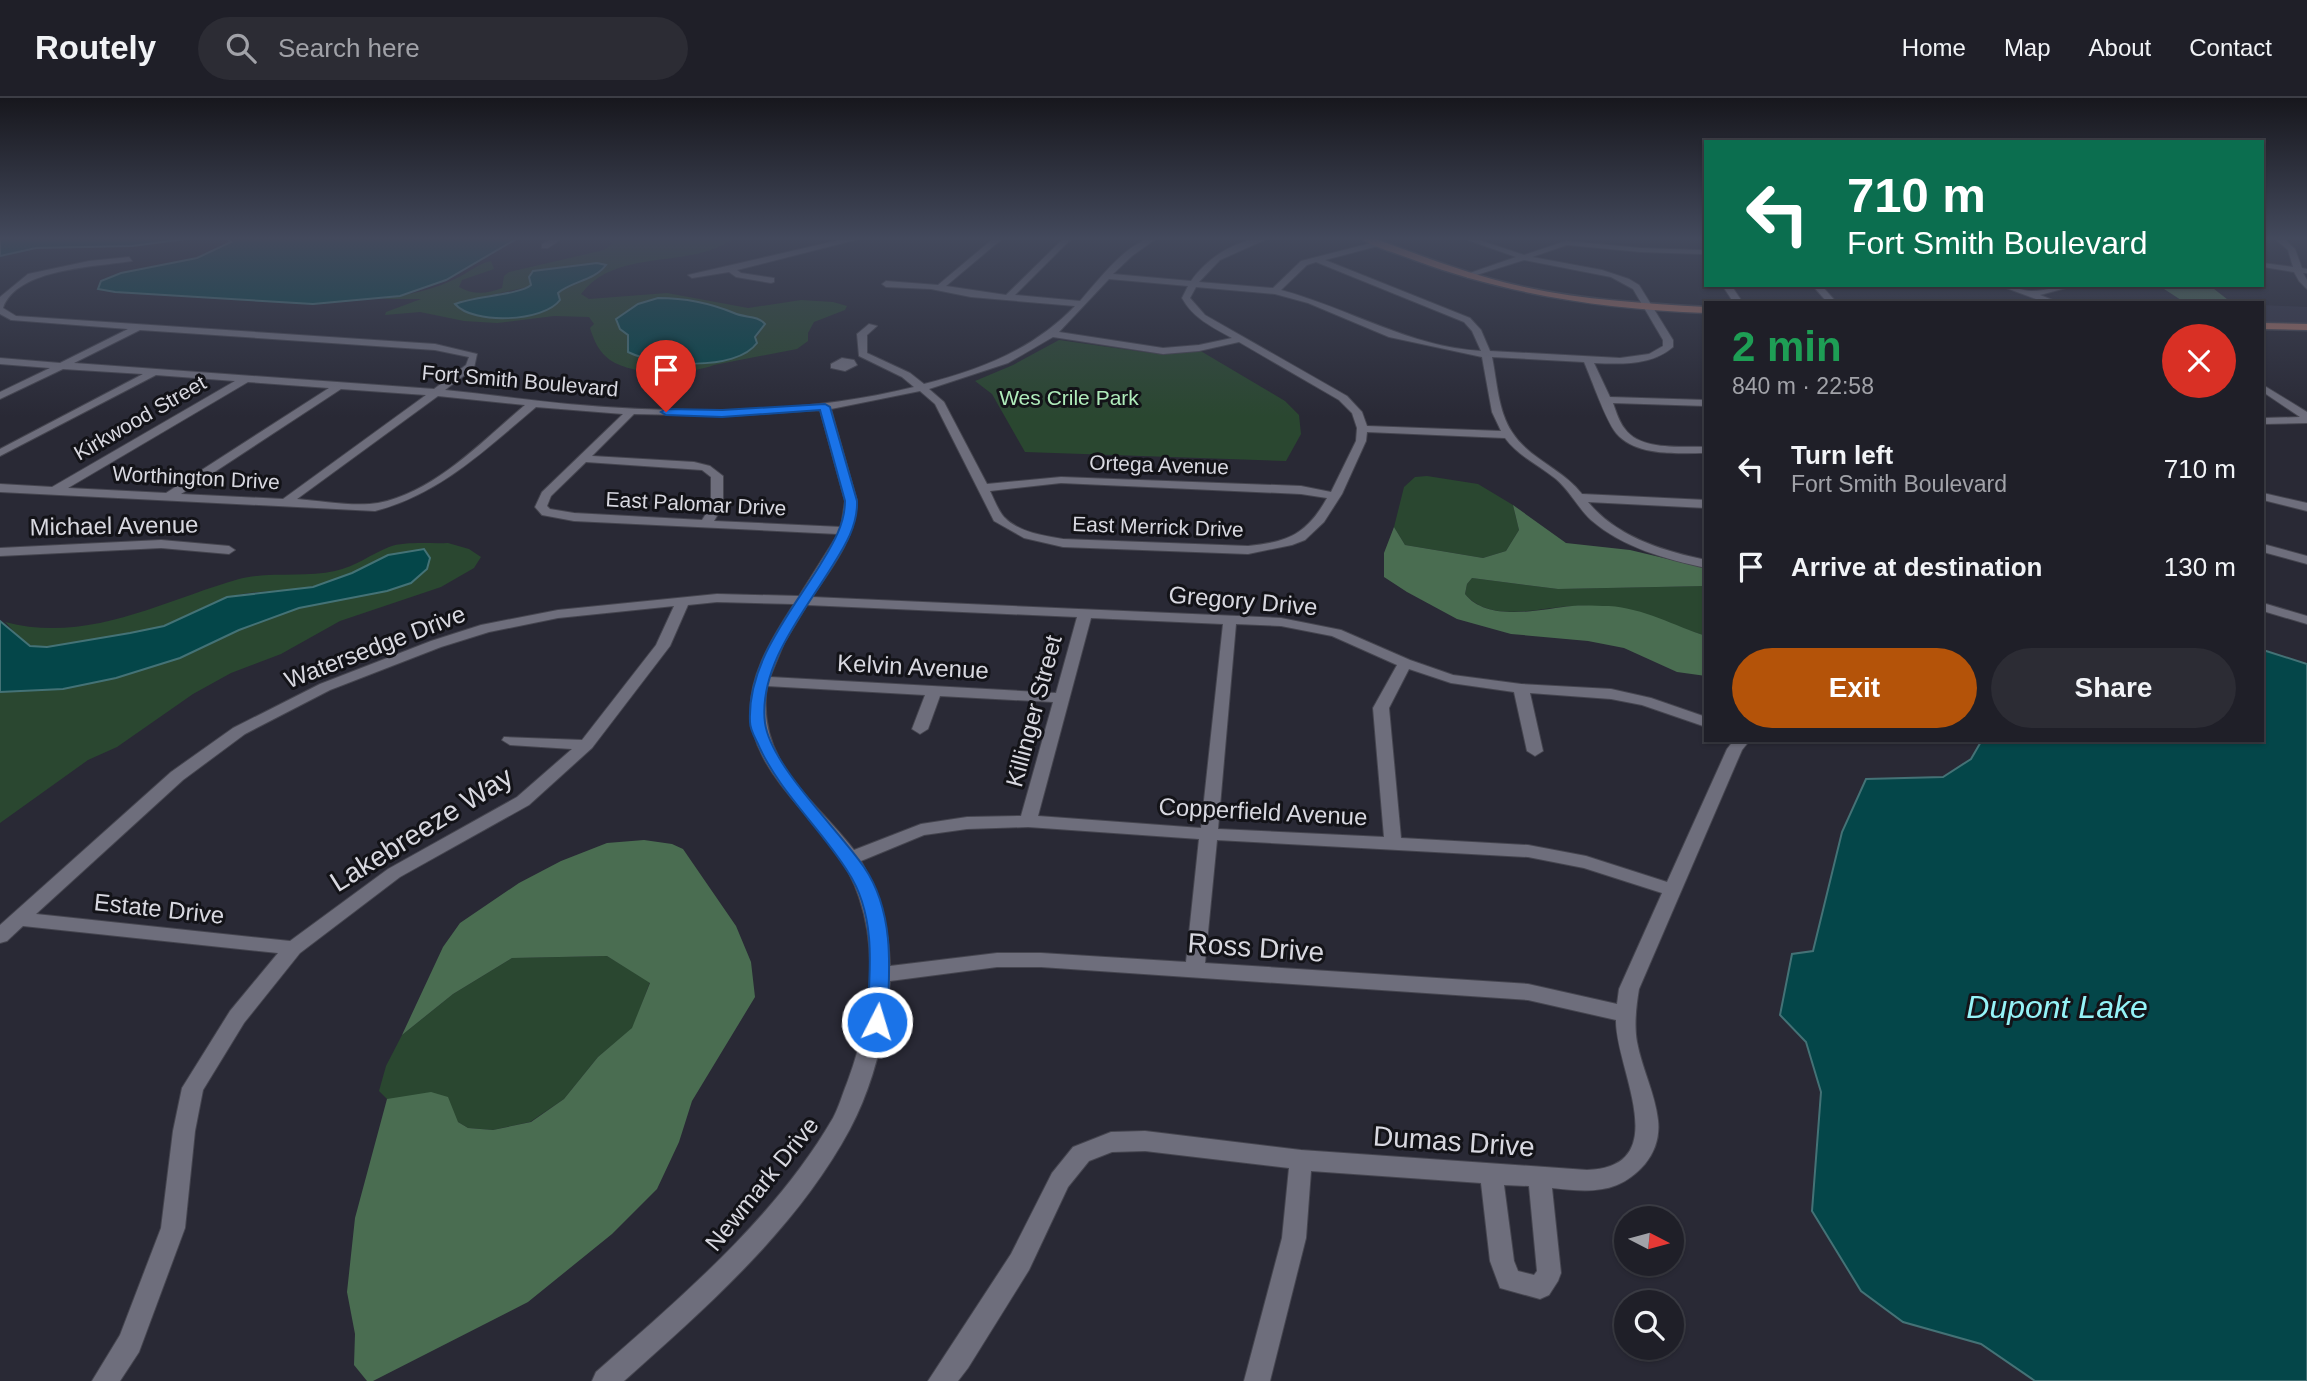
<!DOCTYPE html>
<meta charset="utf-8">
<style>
:root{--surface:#1f1f28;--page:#2c2c34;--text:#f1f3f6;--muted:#a1a2a8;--line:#3c3d45;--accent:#b45309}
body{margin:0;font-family:Arial,sans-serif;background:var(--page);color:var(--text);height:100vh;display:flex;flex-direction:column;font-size:26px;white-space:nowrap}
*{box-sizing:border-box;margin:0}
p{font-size:23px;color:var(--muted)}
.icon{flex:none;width:38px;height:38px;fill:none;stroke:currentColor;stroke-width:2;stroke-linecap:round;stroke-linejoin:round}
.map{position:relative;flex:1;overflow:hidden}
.sheet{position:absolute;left:1704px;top:203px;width:560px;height:441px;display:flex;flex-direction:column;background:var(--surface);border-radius:0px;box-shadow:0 2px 5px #0004,0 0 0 2px var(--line)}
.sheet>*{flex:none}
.banner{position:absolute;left:1704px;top:42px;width:560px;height:147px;border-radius:0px;box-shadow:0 2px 5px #0004,0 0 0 2px var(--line);background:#0b6e4f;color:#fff;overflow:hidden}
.needle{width:46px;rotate:96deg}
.controls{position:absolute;left:1614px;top:1108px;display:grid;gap:14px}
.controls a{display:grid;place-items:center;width:70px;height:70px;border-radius:50%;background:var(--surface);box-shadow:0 2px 5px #0004,0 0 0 2px var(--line);font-size:35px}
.pin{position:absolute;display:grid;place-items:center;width:60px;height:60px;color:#fff;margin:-72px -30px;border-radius:50% 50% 50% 0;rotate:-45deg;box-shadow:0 0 7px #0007}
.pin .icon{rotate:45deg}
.me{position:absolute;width:77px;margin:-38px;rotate:5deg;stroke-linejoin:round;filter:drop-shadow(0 0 5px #0008)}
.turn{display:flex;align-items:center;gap:24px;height:147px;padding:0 28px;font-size:32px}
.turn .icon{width:91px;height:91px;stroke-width:2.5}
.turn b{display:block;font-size:49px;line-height:60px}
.round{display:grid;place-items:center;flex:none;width:74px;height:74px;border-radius:37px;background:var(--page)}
.overview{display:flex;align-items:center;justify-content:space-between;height:119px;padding:0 28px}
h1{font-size:42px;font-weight:700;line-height:52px;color:#1e9e55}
.button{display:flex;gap:14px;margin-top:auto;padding:14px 28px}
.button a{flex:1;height:80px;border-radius:42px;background:var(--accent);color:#fff;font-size:28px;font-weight:700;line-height:80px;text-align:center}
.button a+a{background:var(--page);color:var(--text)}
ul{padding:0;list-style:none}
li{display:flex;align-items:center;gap:21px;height:98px;padding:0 28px}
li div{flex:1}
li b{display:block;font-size:26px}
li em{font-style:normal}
header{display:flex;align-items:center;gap:42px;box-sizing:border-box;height:98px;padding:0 35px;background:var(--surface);border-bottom:2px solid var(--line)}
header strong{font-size:33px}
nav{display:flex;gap:38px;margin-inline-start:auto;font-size:24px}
.search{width:490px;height:63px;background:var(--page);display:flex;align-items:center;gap:18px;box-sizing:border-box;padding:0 24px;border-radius:38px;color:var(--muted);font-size:26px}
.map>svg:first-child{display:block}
.built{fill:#334}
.green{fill:#2a4730;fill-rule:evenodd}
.forest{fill:#4a6d51}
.water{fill:#044649;stroke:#447276;stroke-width:2}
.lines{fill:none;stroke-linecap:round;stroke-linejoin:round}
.minor-casing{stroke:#45454f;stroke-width:2}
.major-casing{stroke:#45454f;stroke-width:3}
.minor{fill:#6e6e7c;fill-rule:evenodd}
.major{fill:#a36f63;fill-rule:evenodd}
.route{fill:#1a73e8;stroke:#114b97;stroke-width:2}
.labels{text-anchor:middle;stroke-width:6;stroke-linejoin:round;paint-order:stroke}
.far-street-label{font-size:21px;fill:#d8d8e0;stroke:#131318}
.far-park-label{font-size:21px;fill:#b0ecbb;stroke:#131318}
.street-label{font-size:24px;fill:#d8d8e0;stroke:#131318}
.near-street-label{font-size:28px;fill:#d8d8e0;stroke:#131318}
.near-water-label{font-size:32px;font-style:italic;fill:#95f3f7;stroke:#131318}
</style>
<header>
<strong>Routely</strong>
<div class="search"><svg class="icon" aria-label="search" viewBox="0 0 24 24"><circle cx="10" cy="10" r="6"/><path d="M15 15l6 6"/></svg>Search here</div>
<nav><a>Home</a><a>Map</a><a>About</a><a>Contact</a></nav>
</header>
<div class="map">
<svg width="2307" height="1283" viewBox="0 0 2307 1283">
<rect width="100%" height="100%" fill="#292935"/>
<path class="built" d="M2263 207 2307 209V228L2263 227Z"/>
<path class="green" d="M609 140H734C689 173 618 148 581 196L589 201 667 195 748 210 801 202 833 204 847 208 845 212 814 224 808 235V243L797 251 714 267C689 277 633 278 610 262 599 254 594 243 590 230L594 226 589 219 554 218 497 225 464 223 420 214 385 217 386 214 421 201H380C406 198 437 191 461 178 472 172 478 166 491 163L494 171 462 182 459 189C473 197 487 196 502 190L504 178 509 174 604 152 612 146ZM597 165 582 182 565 189 558 195 542 214 506 220 479 217 482 199 528 189 531 187 530 175 533 173ZM658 200C684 200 710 205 734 215 745 220 755 219 765 226 759 235 750 252 741 256 711 271 657 270 628 254L630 210 645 203Z
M1059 242 1151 255 1199 252 1285 303 1299 317 1301 336 1286 363 1025 354 992 296 975 283 1013 267Z
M1427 378 1478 386 1513 407 1519 432 1506 453 1483 460 1405 447 1394 429 1404 389 1415 379Z
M448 445 469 451 481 459 474 470 441 489 340 523 281 556 231 575 193 596 117 649 88 662 0 725V594L63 591 116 580 180 560 239 532 299 510 387 493 388 457C365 470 340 482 314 488 286 495 257 491 229 499 206 505 187 520 165 527 143 534 52 552 33 548 21 546 14 532 5 524 88 546 162 503 239 481 268 473 305 480 335 473 355 469 371 456 389 449 406 443 430 446 448 445Z
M1472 480 1558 491 1706 488V538C1663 524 1620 505 1574 508 1541 509 1490 526 1465 496L1467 486Z
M607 858 650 884 633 930 598 959 564 1001 530 1024 493 1032 468 1030 458 1024 387 1001 379 993 386 968 402 937 453 896 512 860Z"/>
<path class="forest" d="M2158 187H2209L2232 205 2184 204Z
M1513 407 1566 445 1630 452 1706 470V488L1558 491 1472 480 1467 486 1465 496C1488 525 1541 511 1572 508 1584 507 1597 508 1609 508 1643 510 1675 528 1706 538V578L1677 574 1624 550 1588 543 1511 536 1457 521 1407 494 1384 479V455L1394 429 1405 447 1483 460 1506 453 1519 432Z
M644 742 672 746 683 751 736 828 751 864 755 899 692 1003 679 1044 657 1091 612 1136 528 1204 373 1283H367L354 1267 355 1236 347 1194 355 1120 387 1001 431 994 448 999 458 1024 468 1030 493 1032 531 1024 564 1001 598 959 632 930 650 885 607 858 512 860 453 896 402 937 443 849 460 825 519 785 561 763 607 745Z"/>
<path class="water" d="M0 140H193L132 148 36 150 0 158Z
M226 140H518L446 182 400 198 313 206 115 194 98 191 101 183 121 175 197 160 231 144Z
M597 165 606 167C594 183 572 183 558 195L560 202C544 224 473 227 455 206 474 198 519 197 531 187L529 179 533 173Z
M658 200C684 200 710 205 734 215 745 220 757 217 765 226L755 239 757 245C736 274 656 268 628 254V237L620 231 616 221 638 206Z
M424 451 430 460 427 471 411 485 387 493 299 510 239 532 180 560 116 580 63 591 0 594V523L30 548 47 549 130 535 164 528 227 499 313 489 352 475 388 457Z
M2263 552 2307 566V1283H2035L1981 1246 1903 1224 1861 1193 1812 1113 1821 994 1806 944 1780 917 1792 856 1813 853 1842 734 1866 681 1943 679 1971 661 1982 642H2263Z"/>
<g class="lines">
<defs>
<path id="minor" d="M554 140H563L548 150H542V146Z
M848 140H863L737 172 741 175 774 180V184L771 185 736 179 729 174 692 180 688 177Z
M994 140H1003L946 188 1006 197 1064 140H1072L1015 197 1080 203C1097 184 1130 139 1157 140L1132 158 1113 176 1191 183C1209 158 1238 140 1269 140L1220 162 1199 184 1273 190 1301 163 1379 143 1382 147 1325 162 1470 220 1481 232 1490 253 1620 260 1649 256 1663 248V242L1633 191 1611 179 1524 162 1467 180V176L1516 159 1462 140H1473L1524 157 1566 143 1641 150 1701 152 1705 154 1701 156 1641 154 1567 147 1532 159 1602 172 1629 181 1639 187 1673 242V249C1651 268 1621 266 1594 265L1610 299 1706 302V308L1613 305C1616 313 1619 324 1625 331 1641 353 1682 348 1706 349V355C1679 355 1636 359 1616 335 1605 321 1592 282 1584 264L1492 259C1497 283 1498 313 1512 334 1529 361 1563 371 1582 396L1706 402V410L1588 404C1617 439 1663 453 1706 462V470C1666 461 1623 450 1591 422 1578 410 1570 393 1556 381 1539 367 1518 358 1505 340L1367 334 1366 343 1342 396 1324 424 1305 442 1292 447 1248 456 1063 449 1024 440 994 423 935 306 920 293 831 311 857 403C856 439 832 470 812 499L1281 520 1341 532 1410 562 1453 577 1521 586 1611 591 1651 600 1706 619V629L1642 607 1611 601 1530 595 1543 653 1535 658 1527 653 1514 594 1451 585 1409 571 1389 610 1401 740 1528 747 1586 758 1667 784 1727 651 1734 642H1750L1742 652 1639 891C1636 909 1634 927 1637 944 1642 971 1655 995 1658 1022 1660 1038 1655 1054 1645 1066 1618 1097 1589 1094 1552 1090L1561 1175 1558 1183 1549 1197 1540 1201 1500 1190 1490 1163 1481 1085 1311 1073 1306 1140 1270 1283H1244L1282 1140 1289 1070 1145 1053 1112 1054 1089 1063 1068 1089 1029 1172 968 1270 958 1283H928L1011 1156 1052 1075 1073 1049 1111 1034 1145 1033 1301 1052 1587 1072C1676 1069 1615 970 1616 922L1528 902 1041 869H997L890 883C886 933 874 986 850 1031 797 1130 707 1209 624 1283H592L596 1274C682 1198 775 1120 833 1020 839 1009 842 997 847 985 869 926 880 861 859 799 848 765 826 739 802 712 731 634 738 591 794 506L717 504 688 507 670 548 592 650 529 707 400 779 300 855 244 925 203 992 195 1033 185 1130 139 1254 120 1283H92L120 1237 161 1130 173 1033 182 990 230 913 278 855 23 828 7 843 0 845V827L171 674 233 630 320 586 431 543 481 527 558 512 717 496 799 498 838 436 574 423 542 417 535 409 542 394 623 316 536 309C486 351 440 396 375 413L0 394V386L52 389 235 283 156 277 0 358V351L143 276 63 271 0 301V294L50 270 0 266V260L60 265 128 231 11 222 0 216V199L28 176 89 163 129 159 132 163C96 169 17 170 3 210L16 218 31 219 435 246 477 256 474 270 445 292C486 296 527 302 568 306 682 316 801 317 914 289L902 279 859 258 857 236 869 226 877 228 867 237V255L910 275 924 286C980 272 1034 251 1075 208L971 199 931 191 886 189 882 186 886 183 938 187ZM1316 164 1464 224 1472 233 1481 253C1410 249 1348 210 1281 192L1307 167ZM1109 181 1188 188 1182 200C1193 220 1212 229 1232 240L1199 247 1163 250 1059 234ZM1196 189 1275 196 1308 205 1389 239 1482 259 1492 314 1501 333 1367 328 1362 314 1347 298 1205 217 1190 200ZM140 232 435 252 469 259 466 267 434 291 74 265ZM1053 239 1163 256 1199 253 1239 244 1339 302 1352 315 1357 330 1356 343 1331 394 1301 388 1061 379 987 386 944 304 929 291 1008 265ZM248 284 329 290 166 395 68 390ZM341 291 426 297 283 401 181 396ZM438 298 525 307C482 343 435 394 378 405 355 409 321 403 297 401ZM820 312 845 403 841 429 714 423 723 408V378L710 368 694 364 592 358 634 316 730 318ZM586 364 702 372 711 379V408L702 422 574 415 550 411 547 408 551 398ZM1061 385 1301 396 1327 400C1307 436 1288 444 1248 448L1063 441C1044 438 1018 434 1004 419 998 412 994 401 990 393ZM807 507 1077 519 1056 595 770 579 784 545ZM674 508 656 547 582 642 504 639 502 642 510 647 572 651 517 699 388 771 290 843 36 816 183 682 245 636 330 592 441 549 489 534 558 520ZM1091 520 1223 526 1201 730 1038 718ZM1236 526 1281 528 1332 538 1397 567 1373 610 1384 739 1218 731ZM767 588 925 597 912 631 920 636 928 631 940 598 1053 604 1021 718 967 719 921 726 854 752C812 698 756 664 767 588ZM1028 729 1199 741 1186 864 1041 855H997L890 868C889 831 879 795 861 763L924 737 967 731ZM1217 742 1528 759 1584 770 1662 795 1619 891 1617 906 1528 886 1205 865ZM1504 1087 1529 1088 1537 1173 1534 1177 1518 1173 1514 1163Z
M2274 140H2283L2295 151 2302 170 2307 171V175H2303L2307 182V191L2299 183 2294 174 2263 169V165L2293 169 2288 152Z
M1722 187H1731L1743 205H1734Z
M1812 187H1821L1837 205H1828Z
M1998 187C2010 187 2021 193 2032 193 2047 193 2061 187 2077 187L2040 197 2060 205H2047Z
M842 260 854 262 857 267 845 273 831 270V266Z
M2263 287 2307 314V325L2263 326V320L2300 319 2263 294Z
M2263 395 2307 405V413L2263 402Z
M161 442 229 448 235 452 229 456 161 450 0 458V450Z
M2263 446 2307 458V466L2263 454Z
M2263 505 2307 518V526L2263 513Z"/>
<path id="major" d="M1360 140H1373C1422 158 1470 177 1520 188 1581 202 1644 205 1706 209V215C1605 211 1509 197 1414 162 1397 155 1374 150 1360 140Z
M2263 225 2307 226V232L2263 231Z"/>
</defs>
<use href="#minor" class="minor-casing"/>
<use href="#major" class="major-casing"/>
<use href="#minor" class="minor"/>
<use href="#major" class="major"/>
</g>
<linearGradient id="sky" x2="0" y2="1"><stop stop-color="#17171d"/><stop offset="0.44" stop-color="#43495c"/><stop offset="1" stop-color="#43495c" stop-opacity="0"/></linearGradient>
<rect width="2307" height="319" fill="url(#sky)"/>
<path class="route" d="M825 306 830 309 857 403C858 427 845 448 833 467 805 513 758 568 765 625 771 668 839 732 864 769 895 814 890 872 887 924L884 930 877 932 870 930 867 924C870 874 877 818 848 774 820 729 778 693 757 644 754 638 750 631 750 624 747 565 791 514 820 467 832 447 845 427 845 403L820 312 722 319 666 317 661 314 666 311 722 312Z"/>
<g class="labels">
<g class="far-street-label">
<text transform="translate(520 283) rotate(5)" y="7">Fort Smith Boulevard</text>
<text transform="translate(140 320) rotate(-30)" y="7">Kirkwood Street</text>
<text transform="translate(1159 367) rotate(2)" y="7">Ortega Avenue</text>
<text transform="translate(196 380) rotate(3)" y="7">Worthington Drive</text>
<text transform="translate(696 406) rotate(3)" y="7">East Palomar Drive</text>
<text transform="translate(1158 429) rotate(2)" y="7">East Merrick Drive</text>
</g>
<g class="far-park-label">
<text x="1069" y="307">Wes Crile Park</text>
</g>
<g class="street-label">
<text transform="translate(114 428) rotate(-1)" y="8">Michael Avenue</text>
<text transform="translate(1243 503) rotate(5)" y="8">Gregory Drive</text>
<text transform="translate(375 549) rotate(-21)" y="8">Watersedge Drive</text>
<text transform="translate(913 569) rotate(3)" y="8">Kelvin Avenue</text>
<text transform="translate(1034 613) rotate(-75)" y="8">Killinger Street</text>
<text transform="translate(1263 714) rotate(3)" y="8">Copperfield Avenue</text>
<text transform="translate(159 811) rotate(6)" y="8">Estate Drive</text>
<text transform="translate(762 1086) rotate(-51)" y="8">Newmark Drive</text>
</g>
<g class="near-street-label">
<text transform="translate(421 731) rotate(-32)" y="10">Lakebreeze Way</text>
<text transform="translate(1256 849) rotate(4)" y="10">Ross Drive</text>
<text transform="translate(1454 1043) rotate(4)" y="10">Dumas Drive</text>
</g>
<g class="near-water-label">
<text x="2057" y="920">Dupont Lake</text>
</g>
</g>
</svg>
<div class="controls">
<a><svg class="needle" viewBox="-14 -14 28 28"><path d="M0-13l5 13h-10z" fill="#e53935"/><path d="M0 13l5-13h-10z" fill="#a1a2a8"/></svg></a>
<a><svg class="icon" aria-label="search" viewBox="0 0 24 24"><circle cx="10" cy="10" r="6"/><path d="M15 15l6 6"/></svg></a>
</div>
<div class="pin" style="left:666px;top:314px;background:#d93025"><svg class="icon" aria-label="arrive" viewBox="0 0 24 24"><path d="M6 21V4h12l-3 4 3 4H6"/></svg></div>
<svg class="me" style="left:877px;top:924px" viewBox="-20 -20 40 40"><circle r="17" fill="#1a73e8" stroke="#fff" stroke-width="3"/><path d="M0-11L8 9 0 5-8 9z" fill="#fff"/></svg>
<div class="banner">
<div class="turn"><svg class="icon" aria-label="left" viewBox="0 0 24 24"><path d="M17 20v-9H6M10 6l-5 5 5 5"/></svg><div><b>710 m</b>Fort Smith Boulevard</div></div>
</div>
<section class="sheet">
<div class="overview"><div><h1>2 min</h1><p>840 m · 22:58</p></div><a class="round" style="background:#d93025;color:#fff"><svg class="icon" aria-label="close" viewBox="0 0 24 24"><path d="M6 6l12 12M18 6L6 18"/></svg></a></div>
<ul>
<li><svg class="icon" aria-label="left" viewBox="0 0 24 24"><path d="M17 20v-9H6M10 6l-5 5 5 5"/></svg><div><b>Turn left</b><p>Fort Smith Boulevard</p></div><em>710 m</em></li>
<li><svg class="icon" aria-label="arrive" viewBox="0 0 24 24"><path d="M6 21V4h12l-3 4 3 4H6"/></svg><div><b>Arrive at destination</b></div><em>130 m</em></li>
</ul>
<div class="button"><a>Exit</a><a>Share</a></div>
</section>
</div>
